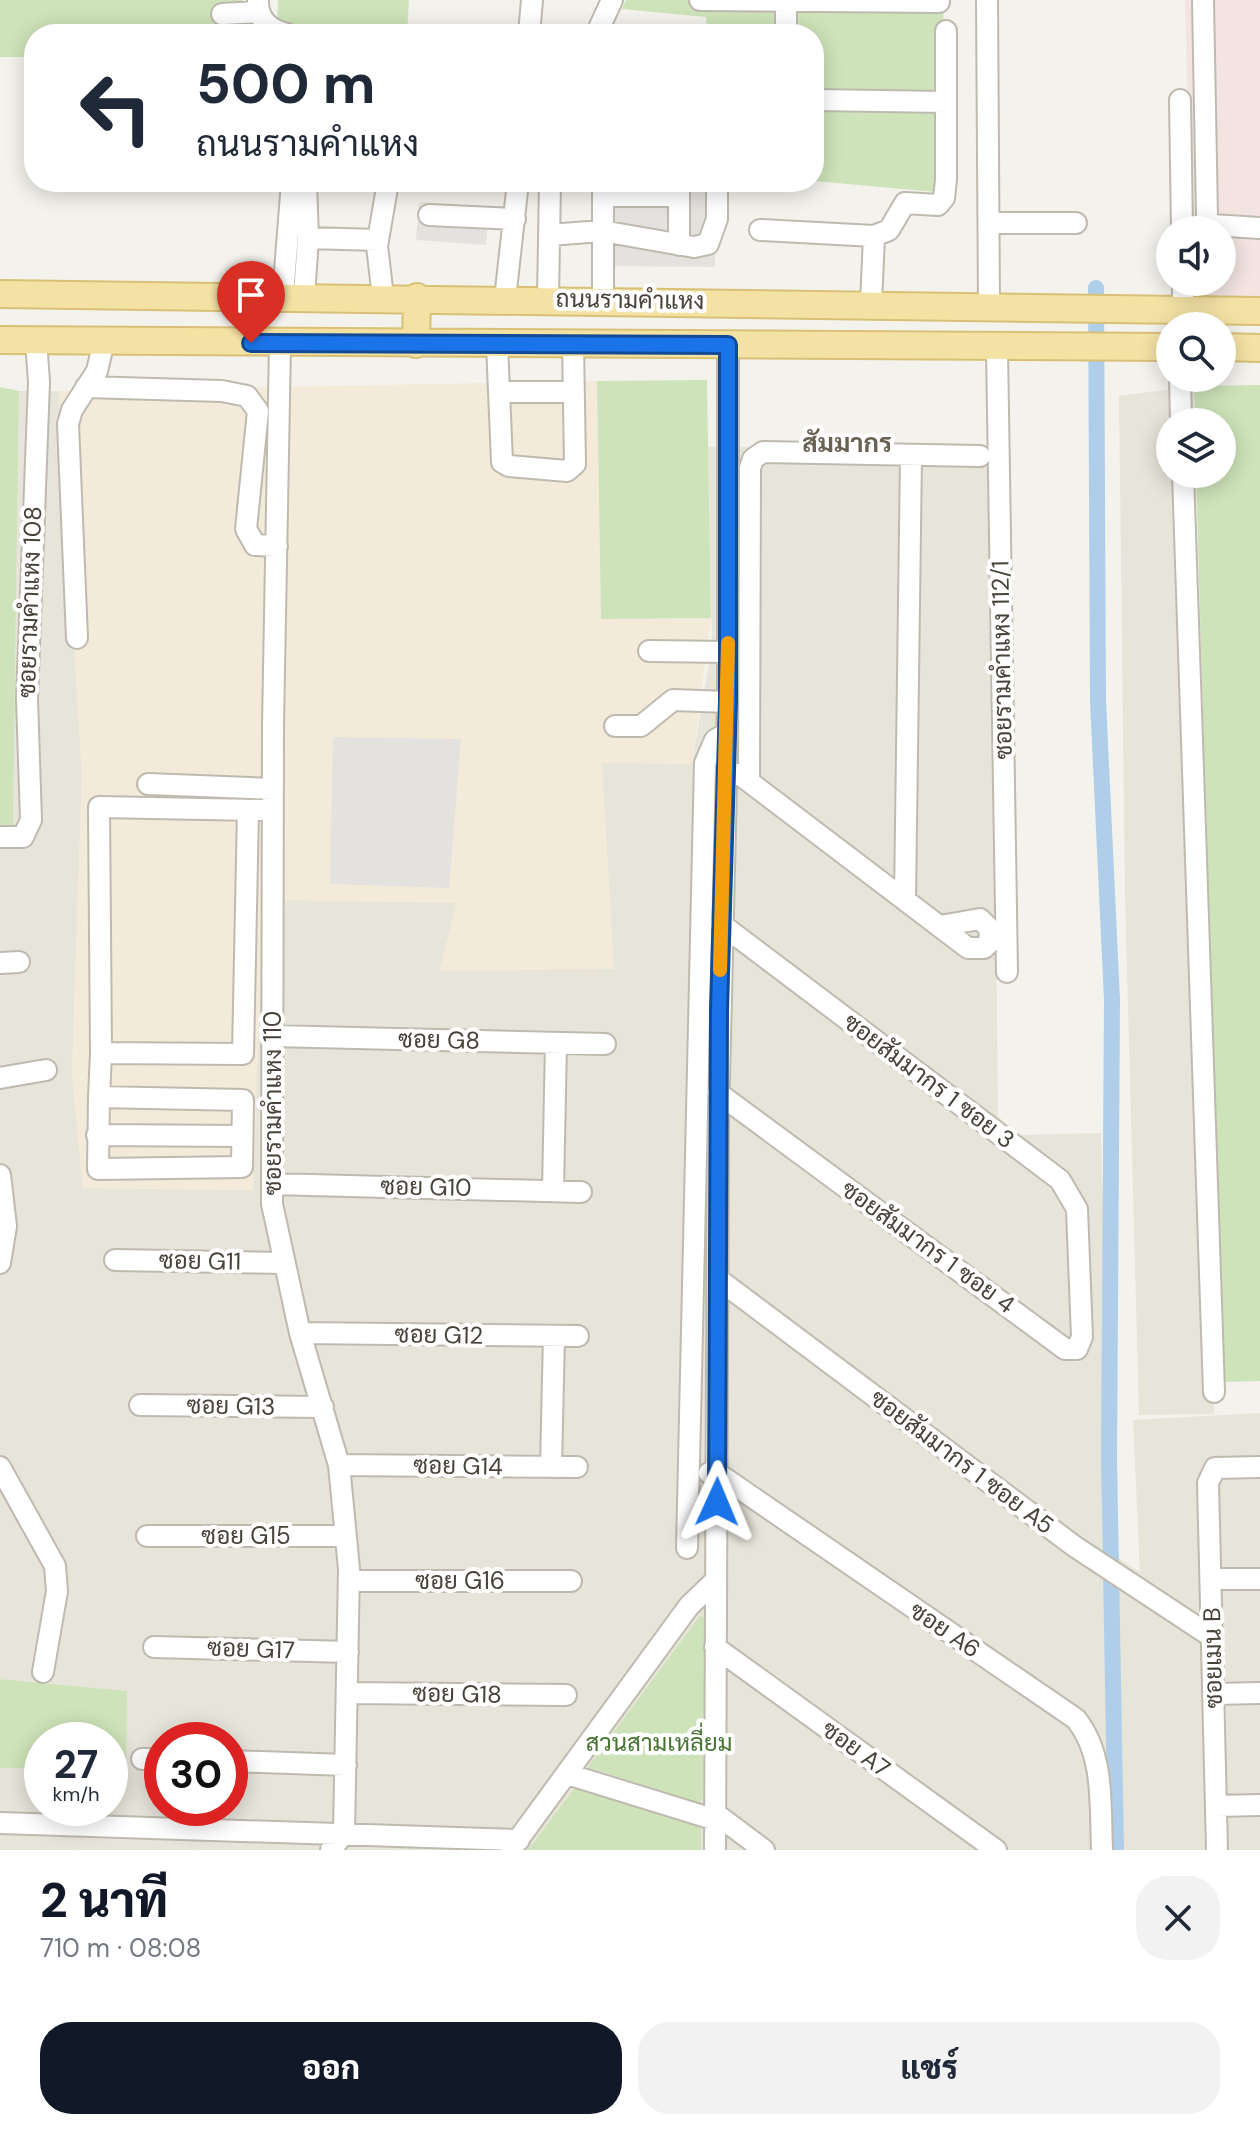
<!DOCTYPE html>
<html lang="th">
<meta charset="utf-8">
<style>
:root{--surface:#fff;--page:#f2f2f3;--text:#1f2937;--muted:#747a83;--accent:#111827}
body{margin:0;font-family:"DM Sans",Sarabun,sans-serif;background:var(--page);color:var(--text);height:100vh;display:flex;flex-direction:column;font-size:30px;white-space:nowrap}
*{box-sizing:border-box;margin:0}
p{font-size:26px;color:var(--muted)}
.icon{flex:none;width:44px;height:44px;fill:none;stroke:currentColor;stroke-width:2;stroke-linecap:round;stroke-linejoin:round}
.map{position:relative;height:1850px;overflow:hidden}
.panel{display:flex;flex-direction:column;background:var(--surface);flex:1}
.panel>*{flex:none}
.guide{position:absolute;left:24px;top:24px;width:800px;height:168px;border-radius:32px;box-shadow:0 4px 20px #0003;background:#fff;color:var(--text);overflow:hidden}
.tools{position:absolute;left:1156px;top:216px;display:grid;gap:16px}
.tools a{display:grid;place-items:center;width:80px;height:80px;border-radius:50%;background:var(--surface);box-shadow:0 4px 20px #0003;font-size:40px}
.speed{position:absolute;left:24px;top:1722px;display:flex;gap:16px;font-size:40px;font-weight:700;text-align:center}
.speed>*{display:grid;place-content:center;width:104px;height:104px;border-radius:50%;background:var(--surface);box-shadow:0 4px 20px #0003;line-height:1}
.speed small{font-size:20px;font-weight:400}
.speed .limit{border:12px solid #d22;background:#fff;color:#111}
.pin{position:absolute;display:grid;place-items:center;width:68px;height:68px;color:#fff;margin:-82px -34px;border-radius:50% 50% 50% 0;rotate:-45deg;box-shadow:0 0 8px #0007}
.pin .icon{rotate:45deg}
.me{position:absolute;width:88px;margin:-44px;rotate:1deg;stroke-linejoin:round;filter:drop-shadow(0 0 6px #0008)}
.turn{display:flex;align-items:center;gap:28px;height:168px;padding:0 40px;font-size:36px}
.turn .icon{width:104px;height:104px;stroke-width:2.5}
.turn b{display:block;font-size:56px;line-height:68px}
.round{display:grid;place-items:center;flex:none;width:84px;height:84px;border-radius:32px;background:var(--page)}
.headline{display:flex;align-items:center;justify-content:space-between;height:136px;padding:0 40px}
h1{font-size:48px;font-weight:800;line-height:60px;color:var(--accent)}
.cta{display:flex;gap:16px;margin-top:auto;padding:16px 40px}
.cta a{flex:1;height:92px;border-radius:32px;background:var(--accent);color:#fff;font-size:32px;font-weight:800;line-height:92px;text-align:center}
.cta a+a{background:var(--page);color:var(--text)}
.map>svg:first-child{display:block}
.residential{fill:#e7e4da;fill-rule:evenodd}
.commercial{fill:#f3eada}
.medical{fill:#f3e4e1}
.green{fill:#cee3b9}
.parking{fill:#e3e2df}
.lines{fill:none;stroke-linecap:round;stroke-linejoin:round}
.canal{stroke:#afcee9;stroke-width:16}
.minor-casing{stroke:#bfbaaf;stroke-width:24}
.major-casing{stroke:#d8c076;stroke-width:30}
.minor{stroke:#fff;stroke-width:20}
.major{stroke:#f4e2a5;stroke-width:26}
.route-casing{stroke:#114b97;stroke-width:20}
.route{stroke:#1a73e8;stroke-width:14}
.slow{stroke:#f59e0b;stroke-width:14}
.labels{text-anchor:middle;stroke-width:8;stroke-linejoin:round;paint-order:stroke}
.street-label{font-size:24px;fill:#48433a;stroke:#fff}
.park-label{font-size:24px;fill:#487433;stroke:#fff}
.neighbourhood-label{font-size:26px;font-weight:bold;fill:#696152;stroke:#fff}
</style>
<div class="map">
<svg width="1260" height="1850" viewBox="0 0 1260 1850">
<rect width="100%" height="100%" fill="#f4f2ec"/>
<path class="residential" d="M1194 386V422H1170V474H1195L1214 1414 1139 1415 1125 894 1119 396Z
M19 391H59L82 776 72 1074 83 1188 253 1190 263 899 457 903 440 971 604 842 602 763H692L712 645 708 447 991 446 998 1116 1015 1135 1101 1133 1105 1276 1102 1548 1140 1572 1133 1420 1260 1413V1850H0V1768L42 1769V1808H110V1771L125 1772 126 1691 0 1679V827H13ZM162 1740H230V1808H162Z"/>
<path class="commercial" d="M597 381 601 619 711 618 692 764 602 763 614 969 439 971 457 903 263 900 253 1190 83 1188 72 1074 82 776 59 391Z"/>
<path class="medical" d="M1185 0H1260V305H1193V282H1222V230H1191Z"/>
<path class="green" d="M0 0H243L242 34H34V57H0Z
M278 0H409L407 34H277Z
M626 0H944L936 192 814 181V34H708L706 17 622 9Z
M707 380 711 618 601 619 597 381Z
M1260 385V1381L1222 1382 1196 474H1222V422H1195L1194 386Z
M0 387 19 391 13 828 0 827Z
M700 1616 705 1618 703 1799 698 1803 588 1767Z
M0 1679 127 1691 126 1772 110 1771V1740H42V1769L0 1768Z
M577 1785 701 1823V1850H528Z"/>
<path class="parking" d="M607 182H715V267L607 266Z
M419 202 489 207 486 245 416 240Z
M333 737 461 739 449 888 330 884Z"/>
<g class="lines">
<path class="canal" d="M1096 288 1098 701 1112 1000 1109 1458 1116 1850"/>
<defs>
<path id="minor" d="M258 0C257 19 269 30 287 34
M700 0 939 2
M987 0 989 306
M1203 0 1207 217 1212 225 1260 228
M222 14 258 12
M529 34 532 0
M600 34V26L612 0
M786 34V0
M814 100 946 102
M1180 100 1182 230
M603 182V300
M603 196H679
M429 215 515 219
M990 223H1076
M760 230 874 236 889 230 905 203 938 205 944 198 946 180V31
M549 235 602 231 694 247 708 244 717 219V182
M308 238 378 240
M679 245V182
M1183 282V311
M283 296 292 182
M304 296 308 238 306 182
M383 297 377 246 388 182
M505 299 518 182
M548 299 550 182
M871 304 874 236
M280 344 273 725 272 1204 300 1333 339 1465 349 1569 344 1833 331 1850
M497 344 502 462 509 466 567 471 575 464 573 344
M997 349 1007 972
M1180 378 1181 422
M86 387 222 391 247 396 258 411 246 529 255 545 277 546
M500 392H573
M1183 474 1214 1392
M77 638 68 424 72 410 97 371 104 341
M649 651 728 652
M615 726H641L673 700 728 702
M739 774 968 948H984L989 943 990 929 980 919 940 926
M749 781 750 468 753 459 763 452 980 456
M148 784 272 789
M0 837H23L31 820 27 699 39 382 36 341
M905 899 911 456
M0 963 19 962
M273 1036 605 1044
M101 1053 99 807 261 810
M0 1078 46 1070
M718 1093 1065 1349H1077L1082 1337 1077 1209 1060 1180 721 924
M99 1097 98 1169 242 1167 243 1100 99 1097 101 1053 243 1054 248 810
M97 1135 242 1136
M0 1175 6 1226 0 1263
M272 1184 581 1192
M553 1190 556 1043
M115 1260 285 1263
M718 1279 1074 1546 1212 1637
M300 1333 578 1336
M140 1405 323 1407
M339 1465 577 1467
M0 1467 55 1566 57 1591 43 1672
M551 1467 554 1336
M709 1473H717L1076 1719C1105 1755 1100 1806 1102 1850
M147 1536H346
M687 1548 705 763 715 740 727 733
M1211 1579H1260
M349 1581H571
M154 1647 348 1652
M715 1647 996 1850
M347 1693 566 1695
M1213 1694 1260 1693
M142 1759H162
M230 1761 346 1765
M567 1774 716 1820
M1216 1806 1260 1805
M716 1814 764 1850
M0 1823 519 1840
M512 1848 689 1606 715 1581
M715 1850 718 1122 728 702V345
M1217 1850 1208 1483 1215 1468 1260 1467"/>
<path id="major" d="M0 294 1260 311
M0 340 1170 347
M416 344 417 297
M1222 347 1260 348"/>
</defs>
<use href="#minor" class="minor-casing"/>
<use href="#major" class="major-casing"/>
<use href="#minor" class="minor"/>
<use href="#major" class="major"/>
</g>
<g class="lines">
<defs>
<path id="route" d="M251 343 728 345V702L719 1009 717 1502"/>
</defs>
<use href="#route" class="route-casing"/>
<use href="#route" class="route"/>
<path class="slow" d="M720 970 728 643"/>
</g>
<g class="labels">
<g class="street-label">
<text transform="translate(630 300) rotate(1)" y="8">ถนนรามคำแหง</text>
<text transform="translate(30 602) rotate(-88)" y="8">ซอยรามคำแหง 108</text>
<text transform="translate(1002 660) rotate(-91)" y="8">ซอยรามคำแหง 112/1</text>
<text transform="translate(439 1040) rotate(1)" y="8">ซอย G8</text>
<text transform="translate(929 1081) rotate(37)" y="8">ซอยสัมมากร 1 ซอย 3</text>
<text transform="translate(273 1103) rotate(-90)" y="8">ซอยรามคำแหง 110</text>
<text transform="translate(426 1187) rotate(1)" y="8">ซอย G10</text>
<text transform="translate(928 1247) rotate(36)" y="8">ซอยสัมมากร 1 ซอย 4</text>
<text transform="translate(200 1261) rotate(1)" y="8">ซอย G11</text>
<text transform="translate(439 1335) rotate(1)" y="8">ซอย G12</text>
<text transform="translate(231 1406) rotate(1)" y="8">ซอย G13</text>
<text transform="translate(962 1462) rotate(37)" y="8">ซอยสัมมากร 1 ซอย A5</text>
<text transform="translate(458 1466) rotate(1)" y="8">ซอย G14</text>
<text x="246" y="1544">ซอย G15</text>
<text x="460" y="1589">ซอย G16</text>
<text transform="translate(945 1630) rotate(34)" y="8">ซอย A6</text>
<text transform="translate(251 1649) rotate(2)" y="8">ซอย G17</text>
<text transform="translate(1213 1658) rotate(-91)" y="8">ซอยเมน B</text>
<text transform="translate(457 1694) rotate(1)" y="8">ซอย G18</text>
<text transform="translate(856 1749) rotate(36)" y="8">ซอย A7</text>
</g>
<g class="park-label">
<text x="659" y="1751">สวนสามเหลี่ยม</text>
</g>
<g class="neighbourhood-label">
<text x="847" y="452">สัมมากร</text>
</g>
</g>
</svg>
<div class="tools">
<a><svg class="icon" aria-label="sound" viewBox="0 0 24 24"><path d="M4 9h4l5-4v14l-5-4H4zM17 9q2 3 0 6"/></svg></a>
<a><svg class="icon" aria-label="search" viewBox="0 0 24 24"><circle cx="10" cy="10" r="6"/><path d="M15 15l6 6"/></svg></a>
<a><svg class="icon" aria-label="layers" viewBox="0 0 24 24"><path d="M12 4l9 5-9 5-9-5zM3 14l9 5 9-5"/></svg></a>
</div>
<div class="speed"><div>27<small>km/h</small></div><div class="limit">30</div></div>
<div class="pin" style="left:251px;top:343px;background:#d93025"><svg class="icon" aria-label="arrive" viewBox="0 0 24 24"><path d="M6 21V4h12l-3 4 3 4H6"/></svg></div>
<svg class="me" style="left:717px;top:1502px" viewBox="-20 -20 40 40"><path d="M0-17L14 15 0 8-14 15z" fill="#1a73e8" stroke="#fff" stroke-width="4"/></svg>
<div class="guide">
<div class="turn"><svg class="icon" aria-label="left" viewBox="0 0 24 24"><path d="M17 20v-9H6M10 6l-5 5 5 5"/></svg><div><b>500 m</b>ถนนรามคำแหง</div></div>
</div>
</div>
<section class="panel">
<div class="headline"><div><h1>2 นาที</h1><p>710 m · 08:08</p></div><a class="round"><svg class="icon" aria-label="close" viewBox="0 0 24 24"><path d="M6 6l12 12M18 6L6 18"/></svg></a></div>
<div class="cta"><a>ออก</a><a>แชร์</a></div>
</section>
